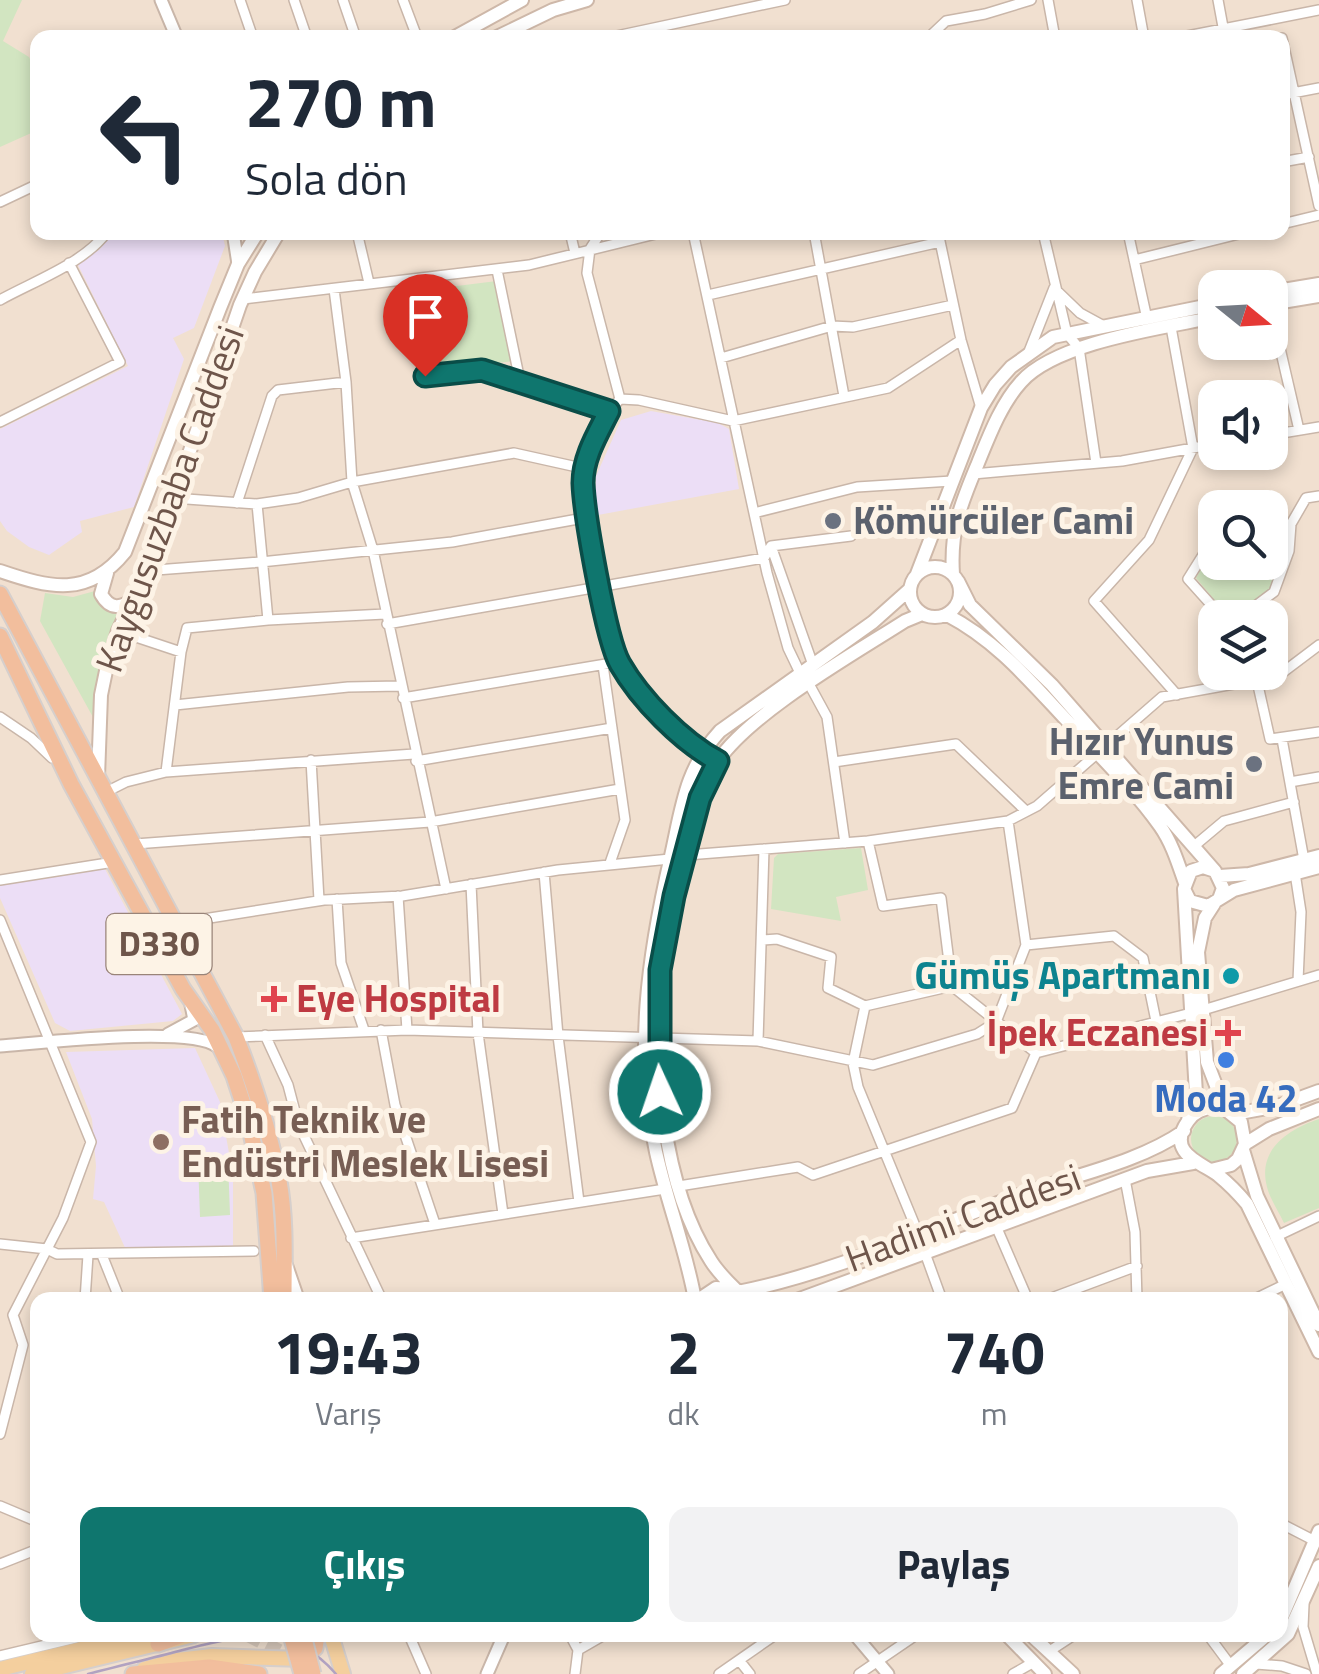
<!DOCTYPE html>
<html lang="tr">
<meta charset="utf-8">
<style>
:root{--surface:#fff;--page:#f2f2f3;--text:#1f2937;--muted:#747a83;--accent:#0f766e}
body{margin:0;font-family:"Titillium Web",sans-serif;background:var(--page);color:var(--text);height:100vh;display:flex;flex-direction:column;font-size:38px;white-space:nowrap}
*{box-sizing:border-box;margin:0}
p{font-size:32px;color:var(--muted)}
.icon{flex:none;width:55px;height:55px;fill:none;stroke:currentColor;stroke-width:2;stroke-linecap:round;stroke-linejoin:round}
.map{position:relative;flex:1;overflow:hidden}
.sheet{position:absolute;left:30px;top:1292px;width:1258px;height:350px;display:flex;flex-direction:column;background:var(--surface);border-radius:20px;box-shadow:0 5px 15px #0003}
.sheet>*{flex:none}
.top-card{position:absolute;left:30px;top:30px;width:1260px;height:210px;border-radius:20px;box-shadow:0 5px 15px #0003;background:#fff;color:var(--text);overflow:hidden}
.needle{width:65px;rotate:108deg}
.controls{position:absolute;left:1198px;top:270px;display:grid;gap:20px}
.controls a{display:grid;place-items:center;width:90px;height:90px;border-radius:20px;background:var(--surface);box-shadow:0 5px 15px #0003;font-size:50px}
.pin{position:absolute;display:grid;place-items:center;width:85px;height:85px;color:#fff;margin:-102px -42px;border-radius:50% 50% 50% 0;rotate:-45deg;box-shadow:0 0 10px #0007}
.pin .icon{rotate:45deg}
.me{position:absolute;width:110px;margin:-55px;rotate:357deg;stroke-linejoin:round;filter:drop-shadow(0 0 8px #0008)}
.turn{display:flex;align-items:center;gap:35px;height:210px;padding:0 50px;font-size:45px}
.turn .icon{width:130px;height:130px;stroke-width:2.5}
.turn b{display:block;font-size:70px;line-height:85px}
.eta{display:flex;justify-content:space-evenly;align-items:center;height:170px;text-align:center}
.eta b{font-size:60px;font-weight:700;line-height:70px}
.primary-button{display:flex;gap:20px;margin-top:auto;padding:20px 50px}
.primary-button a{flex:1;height:115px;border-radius:20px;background:var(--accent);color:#fff;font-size:40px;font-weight:700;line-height:115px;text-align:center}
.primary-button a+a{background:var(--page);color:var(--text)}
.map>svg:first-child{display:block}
.residential{fill:#f1e0d0;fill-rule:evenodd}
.education{fill:#ecdef6}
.green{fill:#d2e5c1}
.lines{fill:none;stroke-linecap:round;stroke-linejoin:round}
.primary-tunnel{stroke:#d7c8bb;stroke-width:14;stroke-dasharray:14 7;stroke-linecap:butt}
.minor-casing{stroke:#c9b6a9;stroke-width:12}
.tertiary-casing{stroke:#c9b6a9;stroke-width:15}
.secondary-casing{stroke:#ceb8a9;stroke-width:16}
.primary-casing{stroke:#d6cfcc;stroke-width:18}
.trunk-casing{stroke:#d6cfcc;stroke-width:19}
.minor{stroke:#fff;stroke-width:9}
.tertiary{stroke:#fff;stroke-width:11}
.secondary{stroke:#fff;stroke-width:12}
.primary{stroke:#f4cf9e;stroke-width:14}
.trunk{stroke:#f2be9d;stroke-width:15}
.tram{stroke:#b1a2c1;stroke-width:2.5}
.trunk-bridge-casing{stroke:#d6cfcc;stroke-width:19;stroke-linecap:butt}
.trunk-bridge{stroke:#f2be9d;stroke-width:15}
.route-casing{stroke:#0a4d48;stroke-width:25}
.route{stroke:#0f766e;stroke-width:18}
.worship-dot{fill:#6b7280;stroke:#fdf3e6;stroke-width:4}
.culture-dot{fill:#0f9aa8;stroke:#fdf3e6;stroke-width:4}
.health-dot{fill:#e0444e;stroke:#fdf3e6;stroke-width:4}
.shop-dot{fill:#3f7fe0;stroke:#fdf3e6;stroke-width:4}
.education-dot{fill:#8d6e63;stroke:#fdf3e6;stroke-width:4}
.labels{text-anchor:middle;stroke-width:10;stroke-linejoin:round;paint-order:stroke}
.shield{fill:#fdf3e6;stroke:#998479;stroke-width:2.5}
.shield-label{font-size:35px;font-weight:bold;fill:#6e554a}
.street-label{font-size:38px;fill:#6e554a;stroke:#fdf3e6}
.worship-label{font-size:38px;font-weight:bold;fill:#5b616d;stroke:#fdf3e6;text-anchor:start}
.culture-label{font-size:38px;font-weight:bold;fill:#0d838f;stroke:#fdf3e6;text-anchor:end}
.health-label{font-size:38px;font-weight:bold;fill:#be3a42;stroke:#fdf3e6;text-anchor:start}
.shop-label{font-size:38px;font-weight:bold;fill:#366cbe;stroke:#fdf3e6}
.education-label{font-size:38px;font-weight:bold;fill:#785e54;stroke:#fdf3e6;text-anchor:start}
</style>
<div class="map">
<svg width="1319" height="1674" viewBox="0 0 1319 1674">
<rect width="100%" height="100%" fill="#faefe1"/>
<path class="residential" d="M0 0H1319V1674H0ZM38 38H1282V232H38ZM1215 288H1270V342H1215ZM1215 398H1270V452H1215ZM1215 508H1270V562H1215ZM1215 618H1270V672H1215ZM38 1300H1280V1635H38Z"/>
<path class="education" d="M113 233H222L225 246 194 328 173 338 184 359 134 507 80 521 82 532 49 555 29 547 7 531 0 521V429L128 366 77 263 99 250Z
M651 411 718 423 729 429 739 489 598 515 595 511 596 476 621 420Z
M105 869 182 1014 173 1021 70 1031 55 1023 0 898V885Z
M195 1048 220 1102 233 1176V1251L127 1252 104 1202 93 1199 96 1166 92 1119 66 1052Z"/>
<path class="green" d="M0 0H22L3 41 29 57 37 74 38 130 0 147Z
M497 281 514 361 435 371 424 290Z
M1276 531 1284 554 1269 591 1243 610 1239 617H1229L1196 578 1215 545V562H1270V532Z
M95 591C100 605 104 611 118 614L94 696V719L40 621 45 593 73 597Z
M861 848 868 890 836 897 841 921 771 909 774 858 778 854Z
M1191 1139a23 23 0 1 1 46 0a23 23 0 1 1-46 0Z
M1319 1119V1208L1284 1223C1279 1212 1270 1199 1267 1187 1257 1149 1289 1129 1319 1119Z
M228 1160 230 1215 200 1217 198 1161Z"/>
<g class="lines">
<path class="primary-tunnel" d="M248 1635 297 1660"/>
<defs>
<path id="minor" d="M240 0 253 38
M294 0 307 38
M343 0 356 38
M403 0 417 37
M1048 0 1055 38
M1137 0 1144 38
M1218 0 1223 27
M607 38 785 0
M928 38 946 21 985 14 1031 0
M1177 38 1319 10
M1282 38 1319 206
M1282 95 1319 88
M1282 162 1309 157
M0 202 38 184
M1282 224 1319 215
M357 232 369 283
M570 232 575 253
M601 232 590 249 587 273 620 399
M693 232 767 573 788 648 800 673
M814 232 844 396
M938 232 961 340 981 408
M1043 232 1067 334 1079 348 1096 463
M1128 232 1147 319
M1134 260 1247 232
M497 270 520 381
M405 281 425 376 482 370 609 411
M334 289 346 382 352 482 373 550 446 889
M708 295 940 242
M243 299 529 265 664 232
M0 300C34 281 83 264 107 232
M1270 305 1299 430
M1171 327 1193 448 1149 540 1094 601 1177 695
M1028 354 1054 288 1080 313 1102 325
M721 358 832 326 853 327 953 305
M0 422 120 362 69 263
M1270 435 1319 427
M973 474 1122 461 1215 444
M173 498 257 504 298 498 352 482 514 453 586 469
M237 503 272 396 278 390 346 382
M257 504 268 620
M754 513 857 487 952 481
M1270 526 1291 524 1306 498 1319 496
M1215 536 1188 579 1223 618
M771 546 813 665
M145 574 156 570 261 562 452 542 589 517
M1246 618V613L1274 592 1289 551 1291 524
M387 624 764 558 771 546 851 536
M118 631 181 652
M603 665 625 820 610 863
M1255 672 1270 739 1319 732
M809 684 827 717 845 843
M403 698 618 662
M175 705 348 687 400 686
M0 717 31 738 52 758
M1282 739 1304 860
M311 760 319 900
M416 761 612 728
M717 761C682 742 640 699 620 664 606 641 583 512 583 482 584 454 601 419 620 399L639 400 733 421 888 388 961 340
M834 762 956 744 1026 811
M166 772 181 652 187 628 268 620 385 614
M1290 782 1319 777
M106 792 126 782 166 772 414 754
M868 841 883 906 941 898 952 986
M135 844 430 822 620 789
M1193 847 1224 821 1294 802
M687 855 868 841 1008 821 1037 806 1162 697 1278 676 1319 645
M544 872 558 1036 579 1202
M1295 873 1301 912 1298 981
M0 880 114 862
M471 884 478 1033 503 1214
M398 896 407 1030
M337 899 341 963 364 1030
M0 920 91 1142 63 1218 13 1315 23 1345 0 1434
M178 923 324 900 402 896 558 870 670 859
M763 940 777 939 831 957 828 988 865 1006
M1026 945 1114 936 1143 958 1156 1021
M865 1006 853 1063 858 1087 918 1233
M865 1006 952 986 1036 1053
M1203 1010 1319 975
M381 1030 395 1105 435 1224
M265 1035 288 1085 298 1123 382 1300
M236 1037 407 1030 758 1041 873 1065 977 1034 996 1022 1026 945 1008 821
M758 1041 764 849
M1036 1053 1191 1013
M1125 1179 1135 1232 1137 1300
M679 1186 798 1167 813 1175 1012 1108 1036 1053
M996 1226 1028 1300
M1275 1237 1319 1216
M351 1238 665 1189
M0 1244 47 1249 57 1254 254 1251
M925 1253 942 1300
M102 1255 120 1300
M85 1300 88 1255
M1046 1300 1137 1266
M1253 1300 1286 1284
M0 1506 38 1522
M1280 1523 1315 1541
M0 1564 38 1549
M1304 1604 1303 1627 1317 1674
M409 1635 426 1674
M570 1635 578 1650 575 1674
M1208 1635 1231 1666
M578 1650 604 1635
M1048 1652 1074 1635
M0 1656 88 1635
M739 1660 750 1674
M1256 1664 1282 1666 1306 1674
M719 1674 775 1635
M859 1674 916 1635
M1013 1674 1034 1662"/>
<path id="tertiary" d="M161 0 177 38
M233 232 238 264
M168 1034 194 1020 191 1005
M0 1046C40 1043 192 1025 218 1047
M855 1635 888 1674
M487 1674 504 1635"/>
<path id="secondary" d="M453 38 522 0
M495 38 553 10 587 0
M1270 292 1319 284
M1270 304 1319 296
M910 592a25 25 0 1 1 50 0a25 25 0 1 1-50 0Z
M0 571C50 588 88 598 125 552L220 308 238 264 258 232
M107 573 101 594C110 610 121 609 134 598
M917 574 981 408 995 385 1011 367 1053 337 1215 304
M953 574C950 529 961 504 978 463 989 436 1001 404 1021 382 1056 342 1163 328 1215 317
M958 581 970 605 1052 685 1215 871
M947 615C999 642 1033 685 1073 727 1102 758 1135 791 1160 826 1172 843 1178 863 1185 883
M98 777 101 695 107 666 118 631 145 574 171 506 240 305 255 272 279 232
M1220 876 1249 874 1319 856
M1184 889 1196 1094 1188 1120
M1219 899 1223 888 1215 871 1203 867 1191 871 1184 889 1190 901 1208 906 1234 890 1319 867
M1225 1109C1211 1106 1197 1108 1188 1121 1165 1153 1202 1163 1218 1175 1229 1184 1238 1193 1247 1204L1319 1352
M1234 1114 1278 1106 1319 1091
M1245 1144 1269 1129 1319 1109
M1243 1150 1257 1196 1319 1325
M1211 1170 1231 1165 1238 1159 1245 1144 1241 1122 1225 1109 1207 1062 1198 952 1205 918 1214 904
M286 1265 298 1300
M738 1292C839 1272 931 1227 1027 1192 1079 1174 1139 1162 1184 1131
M695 1300C686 1249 667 1202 656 1152 634 1052 648 955 671 856 682 807 685 769 720 731L873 622 910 589
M698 1300 716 1288 731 1289
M746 1300C734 1287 721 1277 711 1261 661 1184 653 1063 660 974 663 933 676 894 686 855 695 823 698 790 717 762 751 712 852 655 905 621L922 614
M797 1300 1147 1171 1193 1163
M1280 1622 1319 1531
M1007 1635 1045 1674
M1031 1635 1073 1674
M1221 1674 1267 1635
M1243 1674 1288 1634 1319 1566"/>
<path id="primary" d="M331 1635 343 1674
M0 1669 138 1635
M144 1669 177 1660 212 1656 303 1659
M32 1674 194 1635"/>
<path id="trunk" d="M0 594 236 1037C254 1083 270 1132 279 1181 286 1220 284 1261 284 1300
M0 636 71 784 183 989 212 1030 234 1076 248 1119 264 1193 272 1300
M158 1644 182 1635
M303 1659 315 1648 317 1635
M133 1674 209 1667 259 1674"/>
</defs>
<use href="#minor" class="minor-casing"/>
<use href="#tertiary" class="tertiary-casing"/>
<use href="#secondary" class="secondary-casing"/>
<use href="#primary" class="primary-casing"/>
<use href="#trunk" class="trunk-casing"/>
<use href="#minor" class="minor"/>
<use href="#tertiary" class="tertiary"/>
<use href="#secondary" class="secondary"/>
<use href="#primary" class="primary"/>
<use href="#trunk" class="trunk"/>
<path class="tram" d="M88 1674C118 1666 149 1659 179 1651 239 1636 289 1620 336 1674"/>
<defs>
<path id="trunk-bridge" d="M291 1635 302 1674
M303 1635 313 1674"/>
</defs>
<use href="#trunk-bridge" class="trunk-bridge-casing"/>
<use href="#trunk-bridge" class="trunk-bridge"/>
</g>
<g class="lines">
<defs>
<path id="route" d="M425 376 482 370 609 411C598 433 583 457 583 483 584 513 606 640 620 664 640 699 682 742 718 761L700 798 674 896 660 970V1092"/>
</defs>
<use href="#route" class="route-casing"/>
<use href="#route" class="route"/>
</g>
<g class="worship-dot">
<circle cx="833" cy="521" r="10"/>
<circle cx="1254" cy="764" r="10"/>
</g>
<circle class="culture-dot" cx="1231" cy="976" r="10"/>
<g class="health-dot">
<path d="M269 984h10v10h10v10h-10v10h-10v-10h-10v-10h10z"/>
<path d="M1223 1018h10v10h10v10h-10v10h-10v-10h-10v-10h10z"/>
</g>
<circle class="shop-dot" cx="1226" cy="1060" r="10"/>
<circle class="education-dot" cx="161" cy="1142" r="10"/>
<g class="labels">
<rect class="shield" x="106.5" y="914" width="105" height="60" rx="8"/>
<g class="shield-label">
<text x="159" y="956">D330</text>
</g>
<g class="street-label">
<text transform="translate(170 499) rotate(-70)" y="13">Kaygusuzbaba Caddesi</text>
<text transform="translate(963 1218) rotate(-20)" y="13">Hadimi Caddesi</text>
</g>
<g class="worship-label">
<text x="853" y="534">Kömürcüler Cami</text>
<text x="1234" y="755" text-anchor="end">Hızır Yunus<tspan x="1234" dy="44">Emre Cami</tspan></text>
</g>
<g class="culture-label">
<text x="1211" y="989">Gümüş Apartmanı</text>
</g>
<g class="health-label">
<text x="296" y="1012">Eye Hospital</text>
<text x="1208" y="1046" text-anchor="end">İpek Eczanesi</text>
</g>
<g class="shop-label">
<text x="1226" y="1112">Moda 42</text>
</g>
<g class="education-label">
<text x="181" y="1133">Fatih Teknik ve<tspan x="181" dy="44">Endüstri Meslek Lisesi</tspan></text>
</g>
</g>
</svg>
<div class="controls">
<a><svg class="needle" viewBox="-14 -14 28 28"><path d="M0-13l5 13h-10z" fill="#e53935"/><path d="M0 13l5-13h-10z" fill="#747a83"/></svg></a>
<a><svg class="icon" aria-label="sound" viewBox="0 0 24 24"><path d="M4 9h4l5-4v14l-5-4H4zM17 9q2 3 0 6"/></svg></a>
<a><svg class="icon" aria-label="search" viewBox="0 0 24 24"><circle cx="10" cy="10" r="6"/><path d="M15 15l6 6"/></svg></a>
<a><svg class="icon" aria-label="layers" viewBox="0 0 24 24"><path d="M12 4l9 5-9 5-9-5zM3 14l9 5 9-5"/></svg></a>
</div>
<div class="pin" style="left:425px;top:376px;background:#d93025"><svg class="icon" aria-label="arrive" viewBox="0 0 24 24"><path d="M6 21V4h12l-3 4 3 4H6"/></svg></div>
<svg class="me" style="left:660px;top:1092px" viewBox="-20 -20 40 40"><circle r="17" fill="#0f766e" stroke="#fff" stroke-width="3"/><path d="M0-11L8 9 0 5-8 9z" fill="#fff"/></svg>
<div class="top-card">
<div class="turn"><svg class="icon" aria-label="left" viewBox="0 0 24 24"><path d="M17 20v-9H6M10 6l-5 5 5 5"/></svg><div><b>270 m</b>Sola dön</div></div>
</div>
<section class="sheet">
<div class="eta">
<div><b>19:43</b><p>Varış</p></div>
<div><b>2</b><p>dk</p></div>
<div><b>740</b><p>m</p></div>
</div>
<div class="primary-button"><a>Çıkış</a><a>Paylaş</a></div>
</section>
</div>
